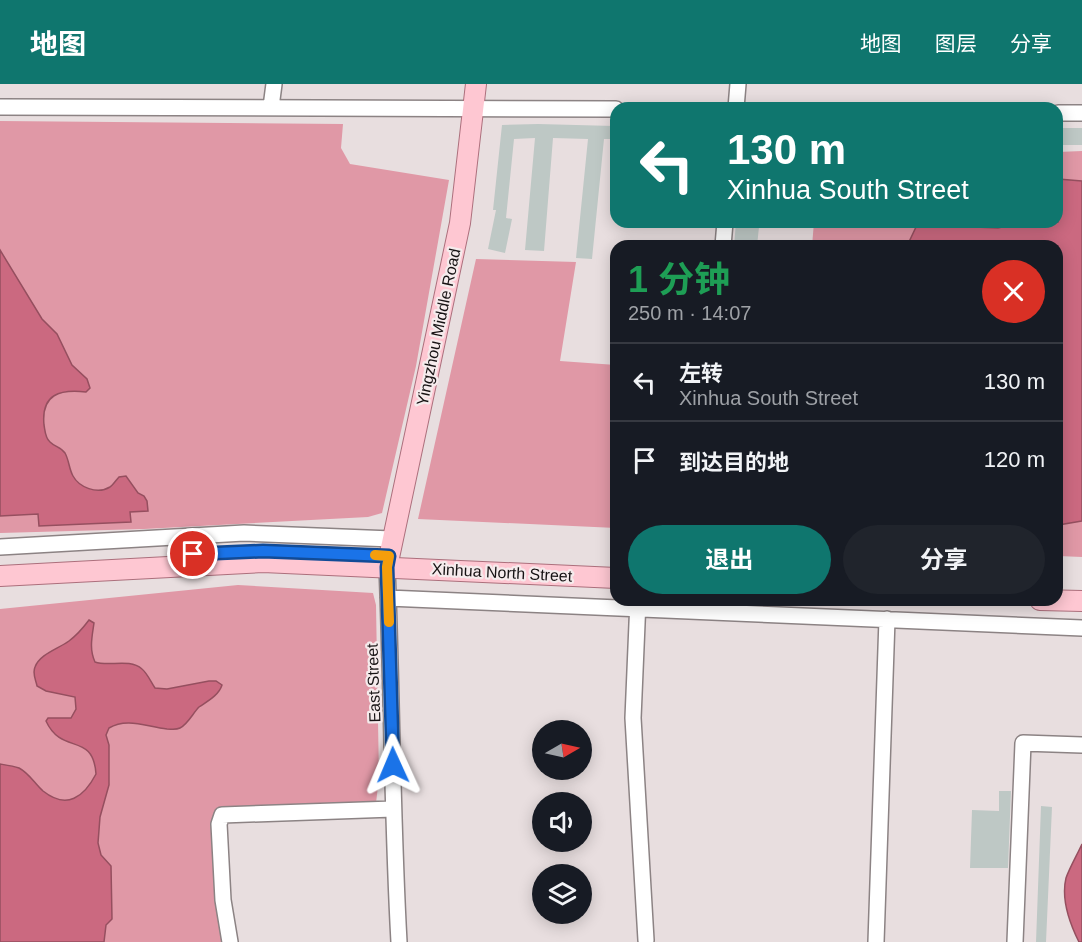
<!DOCTYPE html>
<html lang="zh">
<meta charset="utf-8">
<style>
:root{--surface:#171b24;--page:#20242c;--text:#f1f3f6;--muted:#9ea1a6;--line:#363941;--accent:#0f766e}
body{margin:0;font-family:Arial,"Noto Sans SC",sans-serif;background:var(--page);color:var(--text);height:100vh;display:flex;flex-direction:column;font-size:22px;white-space:nowrap}
*{box-sizing:border-box;margin:0}
p{font-size:20px;color:var(--muted)}
.icon{flex:none;width:33px;height:33px;fill:none;stroke:currentColor;stroke-width:2;stroke-linecap:round;stroke-linejoin:round}
.map{position:relative;flex:1;overflow:hidden}
.drawer{position:absolute;left:610px;top:156px;width:453px;height:366px;display:flex;flex-direction:column;background:var(--surface);border-radius:18px;box-shadow:0 3px 15px #0003}
.drawer>*{flex:none}
.guide{position:absolute;left:610px;top:18px;width:453px;height:126px;border-radius:18px;box-shadow:0 3px 15px #0003;background:#0f766e;color:#fff;overflow:hidden}
.needle{width:39px;rotate:81deg}
.fabs{position:absolute;left:532px;top:636px;display:grid;gap:12px}
.fabs a{display:grid;place-items:center;width:60px;height:60px;border-radius:50%;background:var(--surface);box-shadow:0 3px 15px #0003;font-size:30px}
.pin{position:absolute;display:grid;place-items:center;width:51px;height:51px;color:#fff;margin:-26px;border:3px solid #fff;border-radius:50%;box-shadow:0 2px 6px #0007}
.me{position:absolute;width:66px;margin:-33px;rotate:359deg;stroke-linejoin:round;filter:drop-shadow(0 0 4px #0008)}
.turn{display:flex;align-items:center;gap:21px;height:126px;padding:0 18px;font-size:27px}
.turn .icon{width:78px;height:78px;stroke-width:2.5}
.turn b{display:block;font-size:42px;line-height:51px}
.round{display:grid;place-items:center;flex:none;width:63px;height:63px;border-radius:32px;background:var(--page)}
.head{display:flex;align-items:center;justify-content:space-between;height:102px;padding:0 18px}
h1{font-size:36px;font-weight:700;line-height:45px;color:#1e9e55}
.action{display:flex;gap:12px;margin-top:auto;padding:12px 18px}
.action a{flex:1;height:69px;border-radius:36px;background:var(--accent);color:#fff;font-size:24px;font-weight:700;line-height:69px;text-align:center}
.action a+a{background:var(--page);color:var(--text)}
ul{padding:0;list-style:none}
li{display:flex;align-items:center;gap:18px;height:78px;padding:0 18px;border-top:2px solid var(--line)}
li div{flex:1}
li b{display:block;font-size:22px}
li em{font-style:normal}
header{display:flex;align-items:center;gap:36px;box-sizing:border-box;height:84px;padding:0 30px;background:var(--accent);color:#fff}
header strong{font-size:28px}
nav{display:flex;gap:33px;margin-inline-start:auto;font-size:21px}
.map>svg:first-child{display:block}
.green{fill:#e098a6}
.water{fill:#cb6980;stroke:#954f5f;stroke-width:1.5}
.building{fill:#bec8c5}
.lines{fill:none;stroke-linecap:round;stroke-linejoin:round}
.minor-casing{stroke:#8c8384;stroke-width:18}
.major-casing{stroke:#ac6f7c;stroke-width:22}
.minor{stroke:#fff;stroke-width:15}
.major{stroke:#fec7d2;stroke-width:20}
.route-casing{stroke:#114b97;stroke-width:15}
.route{stroke:#1a73e8;stroke-width:10}
.slow{stroke:#f59e0b;stroke-width:10}
.labels{text-anchor:middle;stroke-width:4.5;stroke-linejoin:round;paint-order:stroke}
.street-label{font-size:16px;fill:#161213;stroke:#f5ebec}
</style>
<header>
<strong>地图</strong>
<nav><a>地图</a><a>图层</a><a>分享</a></nav>
</header>
<div class="map">
<svg width="1082" height="858" viewBox="0 0 1082 858">
<rect width="100%" height="100%" fill="#e8dedf"/>
<path class="green" d="M0 37 343 40 341 64 350 80 449 96 416 282 382 429 368 433 144 445 0 449Z
M1082 67V473L1058 472V162H812L814 138H1058V68Z
M476 175 576 178 560 277 616 281V444L418 435Z
M238 501 373 509 376 521 379 694 376 719 218 727 214 729 221 841 225 858H0V525Z"/>
<path class="water" d="M1058 95 1082 97V437L1058 441V162H907L917 141 921 138H967L975 143 998 144 1006 142 1009 138H1058Z
M0 166 42 235 57 250 72 281 87 295 90 304 86 308C60 305 41 310 44 341 45 346 45 354 50 358 55 363 61 363 65 369 69 376 69 385 73 392 79 403 97 411 110 403 113 401 116 396 119 393L126 392 138 409 144 412 147 417 148 427 130 428 131 438 39 442 38 430 0 432Z
M89 536 94 539C92 553 89 565 95 578 109 583 129 574 142 585 147 589 151 598 155 604L167 605 209 597H216L222 601C219 611 208 617 199 623 193 629 188 640 180 644 176 646 172 645 167 645 147 643 127 633 109 644L106 651 109 661V701L100 733 98 759 101 771 111 782 112 835 106 841 104 858H0V680C6 681 13 682 19 684 29 689 35 700 43 707 67 726 84 713 96 690 93 647 62 672 46 637L48 634H71L76 625 75 613 46 607 37 602C36 596 32 590 35 583 40 570 58 565 69 557 77 551 83 544 89 536Z
M1082 760V858H1079C1070 840 1061 815 1066 794 1070 783 1077 771 1082 760Z"/>
<path class="building" d="M538 40 614 42V55H604L592 175 576 174 588 55 553 54 544 167 525 166 535 54 514 55 506 134 512 135 505 169 488 165 496 126H493L502 41Z
M1058 44H1082V61H1058Z
M736 138H754V142L759 143 757 162H734Z
M999 707H1011L1008 784H970L972 726 999 727Z
M1041 722 1052 723 1046 858H1036Z"/>
<g class="lines">
<defs>
<path id="minor" d="M0 23 616 25
M271 23 274 0
M736 24 738 0
M1058 29H1082
M723 162 725 138
M0 463 244 449 392 455
M387 483C392 608 392 733 399 858
M388 514 1082 544
M638 516 633 634 646 856
M230 858 223 816 219 740 222 731 393 725
M876 858 887 535
M1015 858 1023 659 1082 661"/>
<path id="major" d="M387 483 460 139 476 0
M0 492 263 478 616 494
M1040 516 1082 517"/>
</defs>
<use href="#minor" class="minor-casing"/>
<use href="#major" class="major-casing"/>
<use href="#minor" class="minor"/>
<use href="#major" class="major"/>
</g>
<g class="lines">
<defs>
<path id="route" d="M193 470 263 467 389 472 387 483 393 681"/>
</defs>
<use href="#route" class="route-casing"/>
<use href="#route" class="route"/>
<path class="slow" d="M375 471 389 472 387 483 389 538"/>
</g>
<g class="labels">
<g class="street-label">
<text transform="translate(438 243) rotate(-78)" y="6">Yingzhou Middle Road</text>
<text transform="translate(502 488) rotate(3)" y="6">Xinhua North Street</text>
<text transform="translate(373 599) rotate(-92)" y="6">East Street</text>
</g>
</g>
</svg>
<div class="fabs">
<a><svg class="needle" viewBox="-14 -14 28 28"><path d="M0-13l5 13h-10z" fill="#e53935"/><path d="M0 13l5-13h-10z" fill="#9ea1a6"/></svg></a>
<a><svg class="icon" aria-label="sound" viewBox="0 0 24 24"><path d="M4 9h4l5-4v14l-5-4H4zM17 9q2 3 0 6"/></svg></a>
<a><svg class="icon" aria-label="layers" viewBox="0 0 24 24"><path d="M12 4l9 5-9 5-9-5zM3 14l9 5 9-5"/></svg></a>
</div>
<div class="pin" style="left:193px;top:470px;background:#d93025"><svg class="icon" aria-label="arrive" viewBox="0 0 24 24"><path d="M6 21V4h12l-3 4 3 4H6"/></svg></div>
<svg class="me" style="left:393px;top:681px" viewBox="-20 -20 40 40"><path d="M0-17L14 15 0 8-14 15z" fill="#1a73e8" stroke="#fff" stroke-width="4"/></svg>
<div class="guide">
<div class="turn"><svg class="icon" aria-label="left" viewBox="0 0 24 24"><path d="M17 20v-9H6M10 6l-5 5 5 5"/></svg><div><b>130 m</b>Xinhua South Street</div></div>
</div>
<section class="drawer">
<div class="head"><div><h1>1 分钟</h1><p>250 m · 14:07</p></div><a class="round" style="background:#d93025;color:#fff"><svg class="icon" aria-label="close" viewBox="0 0 24 24"><path d="M6 6l12 12M18 6L6 18"/></svg></a></div>
<ul>
<li><svg class="icon" aria-label="left" viewBox="0 0 24 24"><path d="M17 20v-9H6M10 6l-5 5 5 5"/></svg><div><b>左转</b><p>Xinhua South Street</p></div><em>130 m</em></li>
<li><svg class="icon" aria-label="arrive" viewBox="0 0 24 24"><path d="M6 21V4h12l-3 4 3 4H6"/></svg><div><b>到达目的地</b></div><em>120 m</em></li>
</ul>
<div class="action"><a>退出</a><a>分享</a></div>
</section>
</div>
